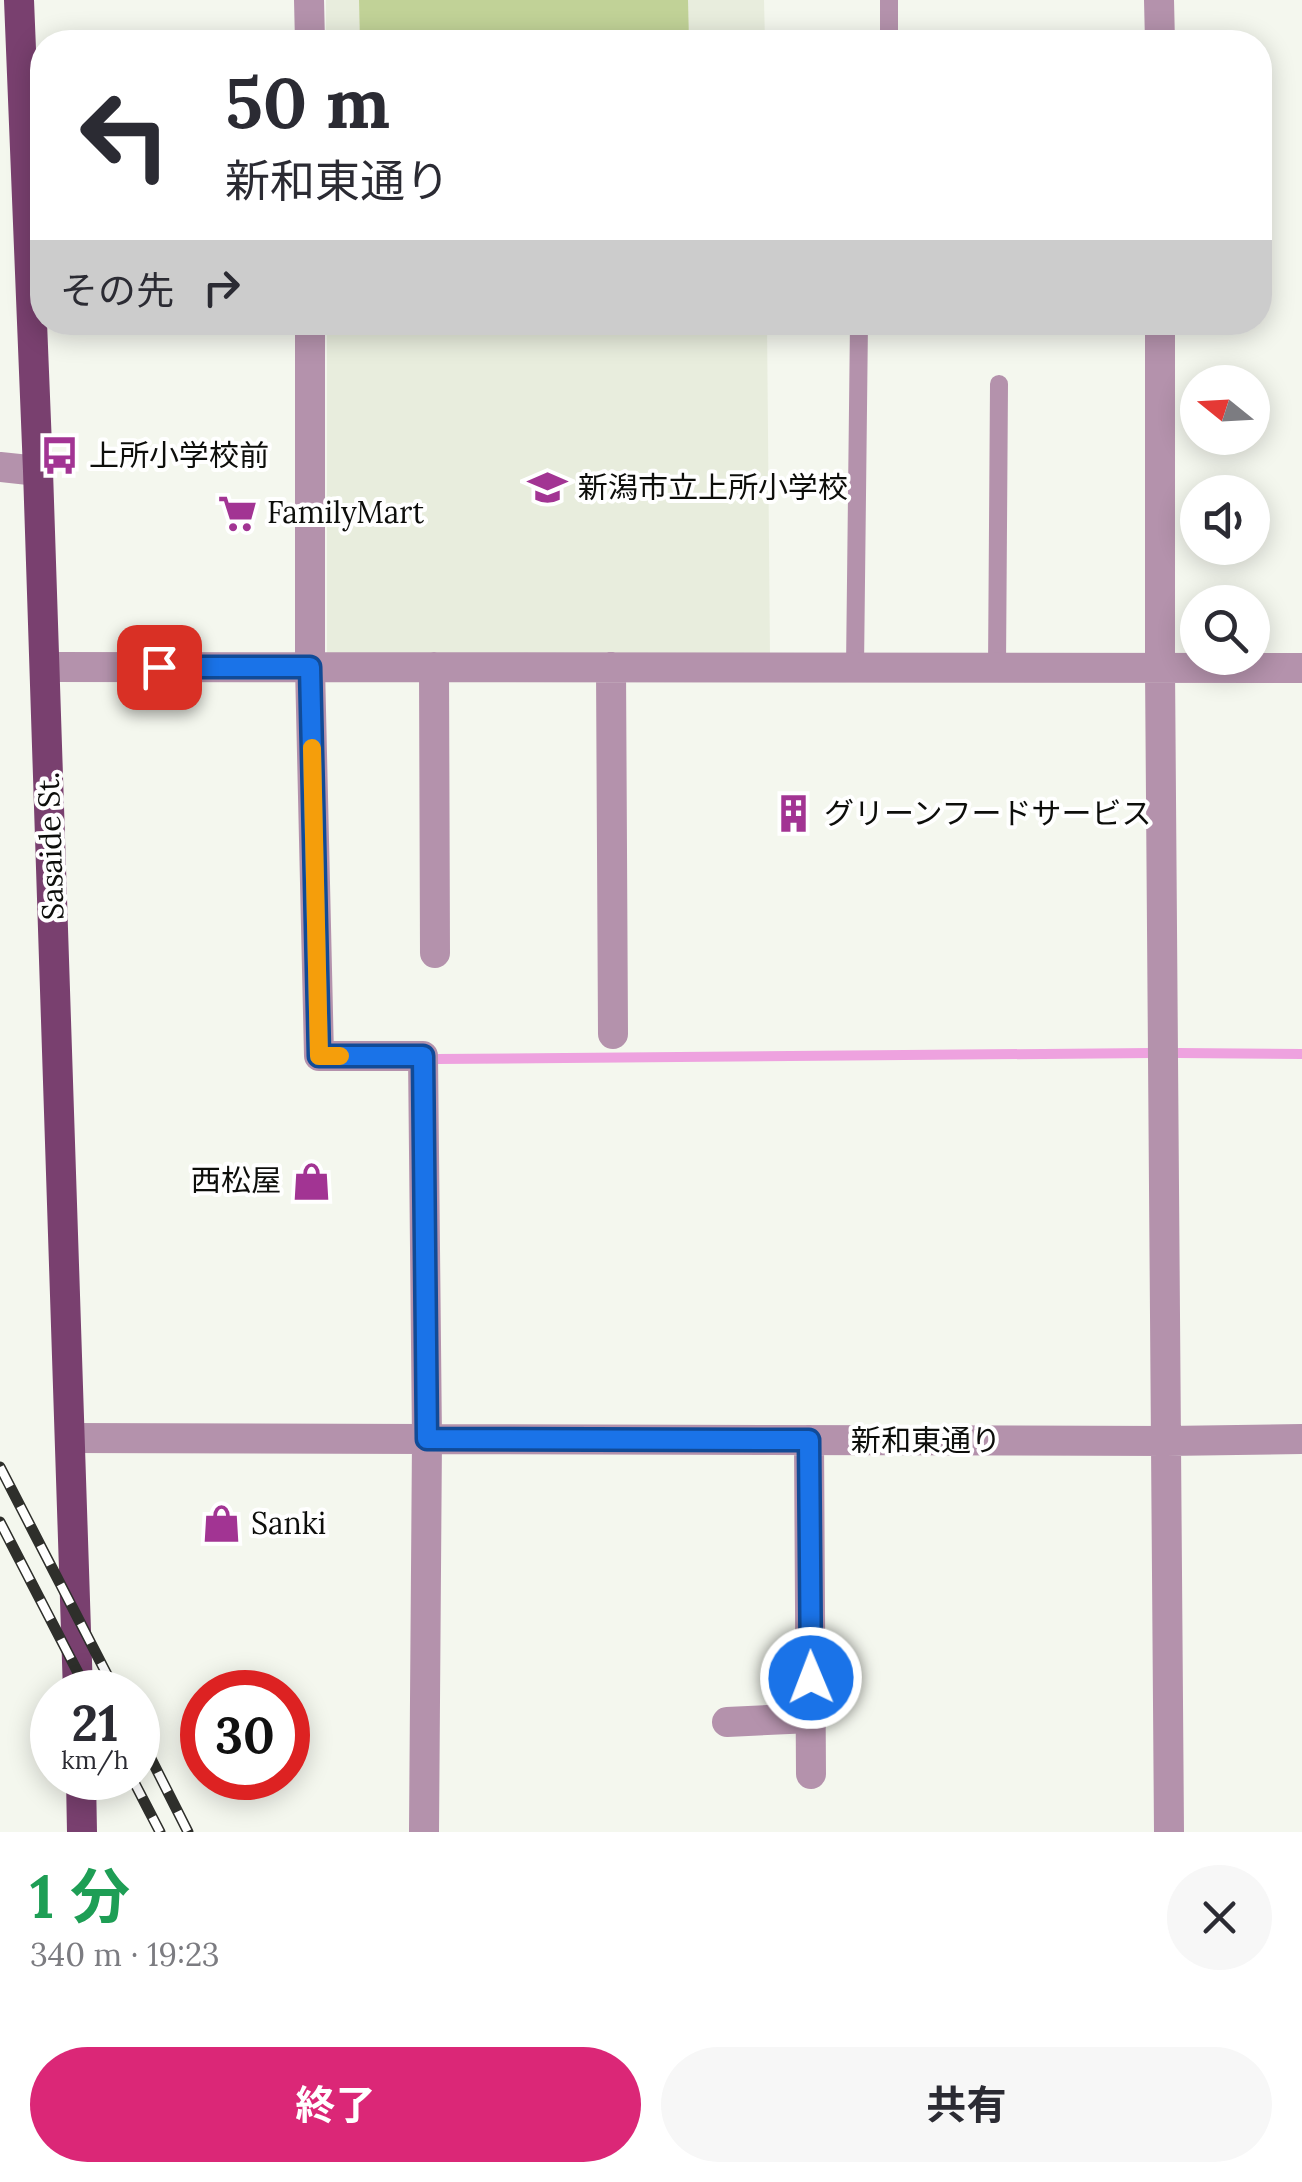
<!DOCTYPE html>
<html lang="ja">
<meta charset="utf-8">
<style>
:root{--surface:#fff;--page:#f7f7f7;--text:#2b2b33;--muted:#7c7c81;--accent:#db2777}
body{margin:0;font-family:Lora,"Noto Sans JP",serif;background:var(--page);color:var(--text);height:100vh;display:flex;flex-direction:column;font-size:38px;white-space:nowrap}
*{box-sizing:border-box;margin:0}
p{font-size:32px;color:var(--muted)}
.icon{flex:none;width:55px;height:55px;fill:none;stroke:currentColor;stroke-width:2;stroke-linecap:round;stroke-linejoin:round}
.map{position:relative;height:1832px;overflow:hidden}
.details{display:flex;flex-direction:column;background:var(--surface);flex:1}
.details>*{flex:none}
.guide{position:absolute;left:30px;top:30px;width:1242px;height:305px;border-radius:40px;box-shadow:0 5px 25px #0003;background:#fff;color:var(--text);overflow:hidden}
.needle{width:65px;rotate:288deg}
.controls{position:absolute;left:1180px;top:365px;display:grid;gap:20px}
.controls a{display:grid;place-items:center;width:90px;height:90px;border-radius:50%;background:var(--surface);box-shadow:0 5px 25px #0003;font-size:50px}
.speed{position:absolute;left:30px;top:1670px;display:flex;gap:20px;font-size:50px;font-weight:700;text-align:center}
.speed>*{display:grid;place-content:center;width:130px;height:130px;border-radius:50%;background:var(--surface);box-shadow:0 5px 25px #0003;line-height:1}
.speed small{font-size:25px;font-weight:400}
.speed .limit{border:15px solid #d22;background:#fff;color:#111}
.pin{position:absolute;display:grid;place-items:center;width:85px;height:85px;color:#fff;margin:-42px;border-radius:20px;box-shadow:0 5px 15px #0006}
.me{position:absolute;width:110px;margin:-55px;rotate:359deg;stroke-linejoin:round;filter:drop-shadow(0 0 8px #0008)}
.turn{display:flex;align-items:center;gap:35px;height:210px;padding:0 30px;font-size:45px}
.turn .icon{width:130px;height:130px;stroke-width:2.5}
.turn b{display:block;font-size:70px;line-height:85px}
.then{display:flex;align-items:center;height:95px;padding:0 30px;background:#0003;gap:20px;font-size:38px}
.round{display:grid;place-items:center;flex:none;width:105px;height:105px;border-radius:52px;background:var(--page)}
.head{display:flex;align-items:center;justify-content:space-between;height:170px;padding:0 30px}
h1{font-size:60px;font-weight:700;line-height:75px;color:#1e9e55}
.action{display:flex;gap:20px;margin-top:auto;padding:20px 30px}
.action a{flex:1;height:115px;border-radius:60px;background:var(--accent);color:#fff;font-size:40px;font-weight:700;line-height:115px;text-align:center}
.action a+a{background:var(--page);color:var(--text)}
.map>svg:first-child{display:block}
.built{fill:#e8eddd}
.green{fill:#c1d297}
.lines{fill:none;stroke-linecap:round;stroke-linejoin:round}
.stream{stroke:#eea2df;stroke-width:10}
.lane{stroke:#b492ac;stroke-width:18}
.street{stroke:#b492ac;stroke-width:30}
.primary{stroke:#79406f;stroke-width:30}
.rail-casing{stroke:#2e2f2b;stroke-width:11}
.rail{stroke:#fff;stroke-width:8;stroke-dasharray:22;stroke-linecap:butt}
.route-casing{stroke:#114b97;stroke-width:25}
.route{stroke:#1a73e8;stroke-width:18}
.slow{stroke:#f59e0b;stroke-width:18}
.labels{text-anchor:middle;stroke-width:8;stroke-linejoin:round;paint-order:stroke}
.poi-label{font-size:30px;fill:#0d0e0b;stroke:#fff;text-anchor:start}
.street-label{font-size:30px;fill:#0d0e0b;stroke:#fff}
</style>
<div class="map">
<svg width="1302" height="1832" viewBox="0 0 1302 1832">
<rect width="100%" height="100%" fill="#f4f7ee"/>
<path class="built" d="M326 0H764L765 42H326Z
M327 323H767L770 654H327Z"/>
<path class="green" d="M359 0H688L689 42H360Z"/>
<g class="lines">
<path class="stream" d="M1178 1053 1302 1054
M437 1059 1151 1053"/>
<path class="lane" d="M889 42V0
M855 668 859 322
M997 668 999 384"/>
<path class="street" d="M309 0 310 42
M1159 0 1160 42
M310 322V667L319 1056H423L427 1439 424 1832
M1160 322V669L1169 1832
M0 467 38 471
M45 667 1302 668
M434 667 435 953
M611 667 613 1034
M70 1438 1167 1441 1302 1439
M809 1440 811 1774
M727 1722 811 1718"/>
<path class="primary" d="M19 0 38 471 78 1692
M81 1778 82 1832"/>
<defs>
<path id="rail" d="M0 1467 116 1692
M0 1522 88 1692
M138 1733 188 1832
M132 1778 160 1832"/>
</defs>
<use href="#rail" class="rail-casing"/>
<use href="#rail" class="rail"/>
</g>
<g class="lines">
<defs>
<path id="route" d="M159 667H310L319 1056H423L427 1439 809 1440 811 1678"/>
</defs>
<use href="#route" class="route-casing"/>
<use href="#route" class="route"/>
<path class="slow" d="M312 748 319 1056H340"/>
</g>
<defs>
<symbol id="bus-bare" viewBox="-9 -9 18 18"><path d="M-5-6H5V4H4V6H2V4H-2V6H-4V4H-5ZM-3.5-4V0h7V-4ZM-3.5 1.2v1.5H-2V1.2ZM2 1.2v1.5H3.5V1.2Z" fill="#a23493" stroke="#fff" stroke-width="2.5" paint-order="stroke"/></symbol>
<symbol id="school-bare" viewBox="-9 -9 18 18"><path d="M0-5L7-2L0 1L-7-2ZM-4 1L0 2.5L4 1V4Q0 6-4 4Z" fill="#a23493" stroke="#fff" stroke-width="2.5" paint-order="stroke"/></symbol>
<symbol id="supermarket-bare" viewBox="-9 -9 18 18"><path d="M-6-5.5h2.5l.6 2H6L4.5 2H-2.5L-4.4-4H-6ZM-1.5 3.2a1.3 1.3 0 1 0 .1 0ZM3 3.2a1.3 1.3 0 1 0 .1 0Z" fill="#a23493" stroke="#fff" stroke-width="2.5" paint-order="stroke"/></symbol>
<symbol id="building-bare" viewBox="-9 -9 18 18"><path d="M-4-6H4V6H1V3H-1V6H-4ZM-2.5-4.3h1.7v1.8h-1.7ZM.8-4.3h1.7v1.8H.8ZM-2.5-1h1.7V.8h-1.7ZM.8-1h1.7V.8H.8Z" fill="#a23493" stroke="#fff" stroke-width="2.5" paint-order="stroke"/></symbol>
<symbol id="shop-bare" viewBox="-9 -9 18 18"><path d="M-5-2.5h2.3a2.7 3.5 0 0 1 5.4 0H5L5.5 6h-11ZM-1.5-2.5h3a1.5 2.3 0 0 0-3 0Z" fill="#a23493" stroke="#fff" stroke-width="2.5" paint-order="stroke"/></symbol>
</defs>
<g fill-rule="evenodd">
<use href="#bus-bare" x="32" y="428" width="55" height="55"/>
<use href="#school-bare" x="520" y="460" width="55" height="55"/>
<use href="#supermarket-bare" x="210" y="486" width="55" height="55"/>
<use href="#building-bare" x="766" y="786" width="55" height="55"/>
<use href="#shop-bare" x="284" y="1154" width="55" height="55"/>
<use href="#shop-bare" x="194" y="1496" width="55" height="55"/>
</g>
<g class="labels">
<g class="poi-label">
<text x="89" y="466">上所小学校前</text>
<text x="578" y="498">新潟市立上所小学校</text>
<text x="267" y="523">FamilyMart</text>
<text x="824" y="824">グリーンフードサービス</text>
<text x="281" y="1191" text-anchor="end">西松屋</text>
<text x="251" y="1534">Sanki</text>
</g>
<g class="street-label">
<text transform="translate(51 846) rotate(-92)" y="10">Sasaide St.</text>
<text x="926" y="1451">新和東通り</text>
</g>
</g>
</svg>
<div class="controls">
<a><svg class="needle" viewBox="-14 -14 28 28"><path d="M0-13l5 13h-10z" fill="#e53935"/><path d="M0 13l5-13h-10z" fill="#7c7c81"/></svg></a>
<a><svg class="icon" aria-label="sound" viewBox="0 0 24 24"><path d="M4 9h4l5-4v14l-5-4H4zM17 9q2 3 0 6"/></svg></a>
<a><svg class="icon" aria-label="search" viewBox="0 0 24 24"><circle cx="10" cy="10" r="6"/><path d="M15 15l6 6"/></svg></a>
</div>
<div class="speed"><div>21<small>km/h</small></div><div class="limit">30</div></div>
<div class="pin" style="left:159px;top:667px;background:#d93025"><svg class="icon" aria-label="arrive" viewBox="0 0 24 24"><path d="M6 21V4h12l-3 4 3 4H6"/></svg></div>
<svg class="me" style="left:811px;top:1678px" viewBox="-20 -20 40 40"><circle r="17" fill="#1a73e8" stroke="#fff" stroke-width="3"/><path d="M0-11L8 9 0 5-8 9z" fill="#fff"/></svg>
<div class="guide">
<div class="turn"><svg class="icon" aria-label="left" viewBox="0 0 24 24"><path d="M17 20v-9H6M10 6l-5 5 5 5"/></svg><div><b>50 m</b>新和東通り</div></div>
<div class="then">その先<svg class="icon" aria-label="right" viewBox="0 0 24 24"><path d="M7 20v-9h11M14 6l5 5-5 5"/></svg></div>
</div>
</div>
<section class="details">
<div class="head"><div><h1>1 分</h1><p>340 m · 19:23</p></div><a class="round"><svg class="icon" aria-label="close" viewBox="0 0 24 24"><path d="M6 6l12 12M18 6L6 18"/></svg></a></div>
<div class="action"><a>終了</a><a>共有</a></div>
</section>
